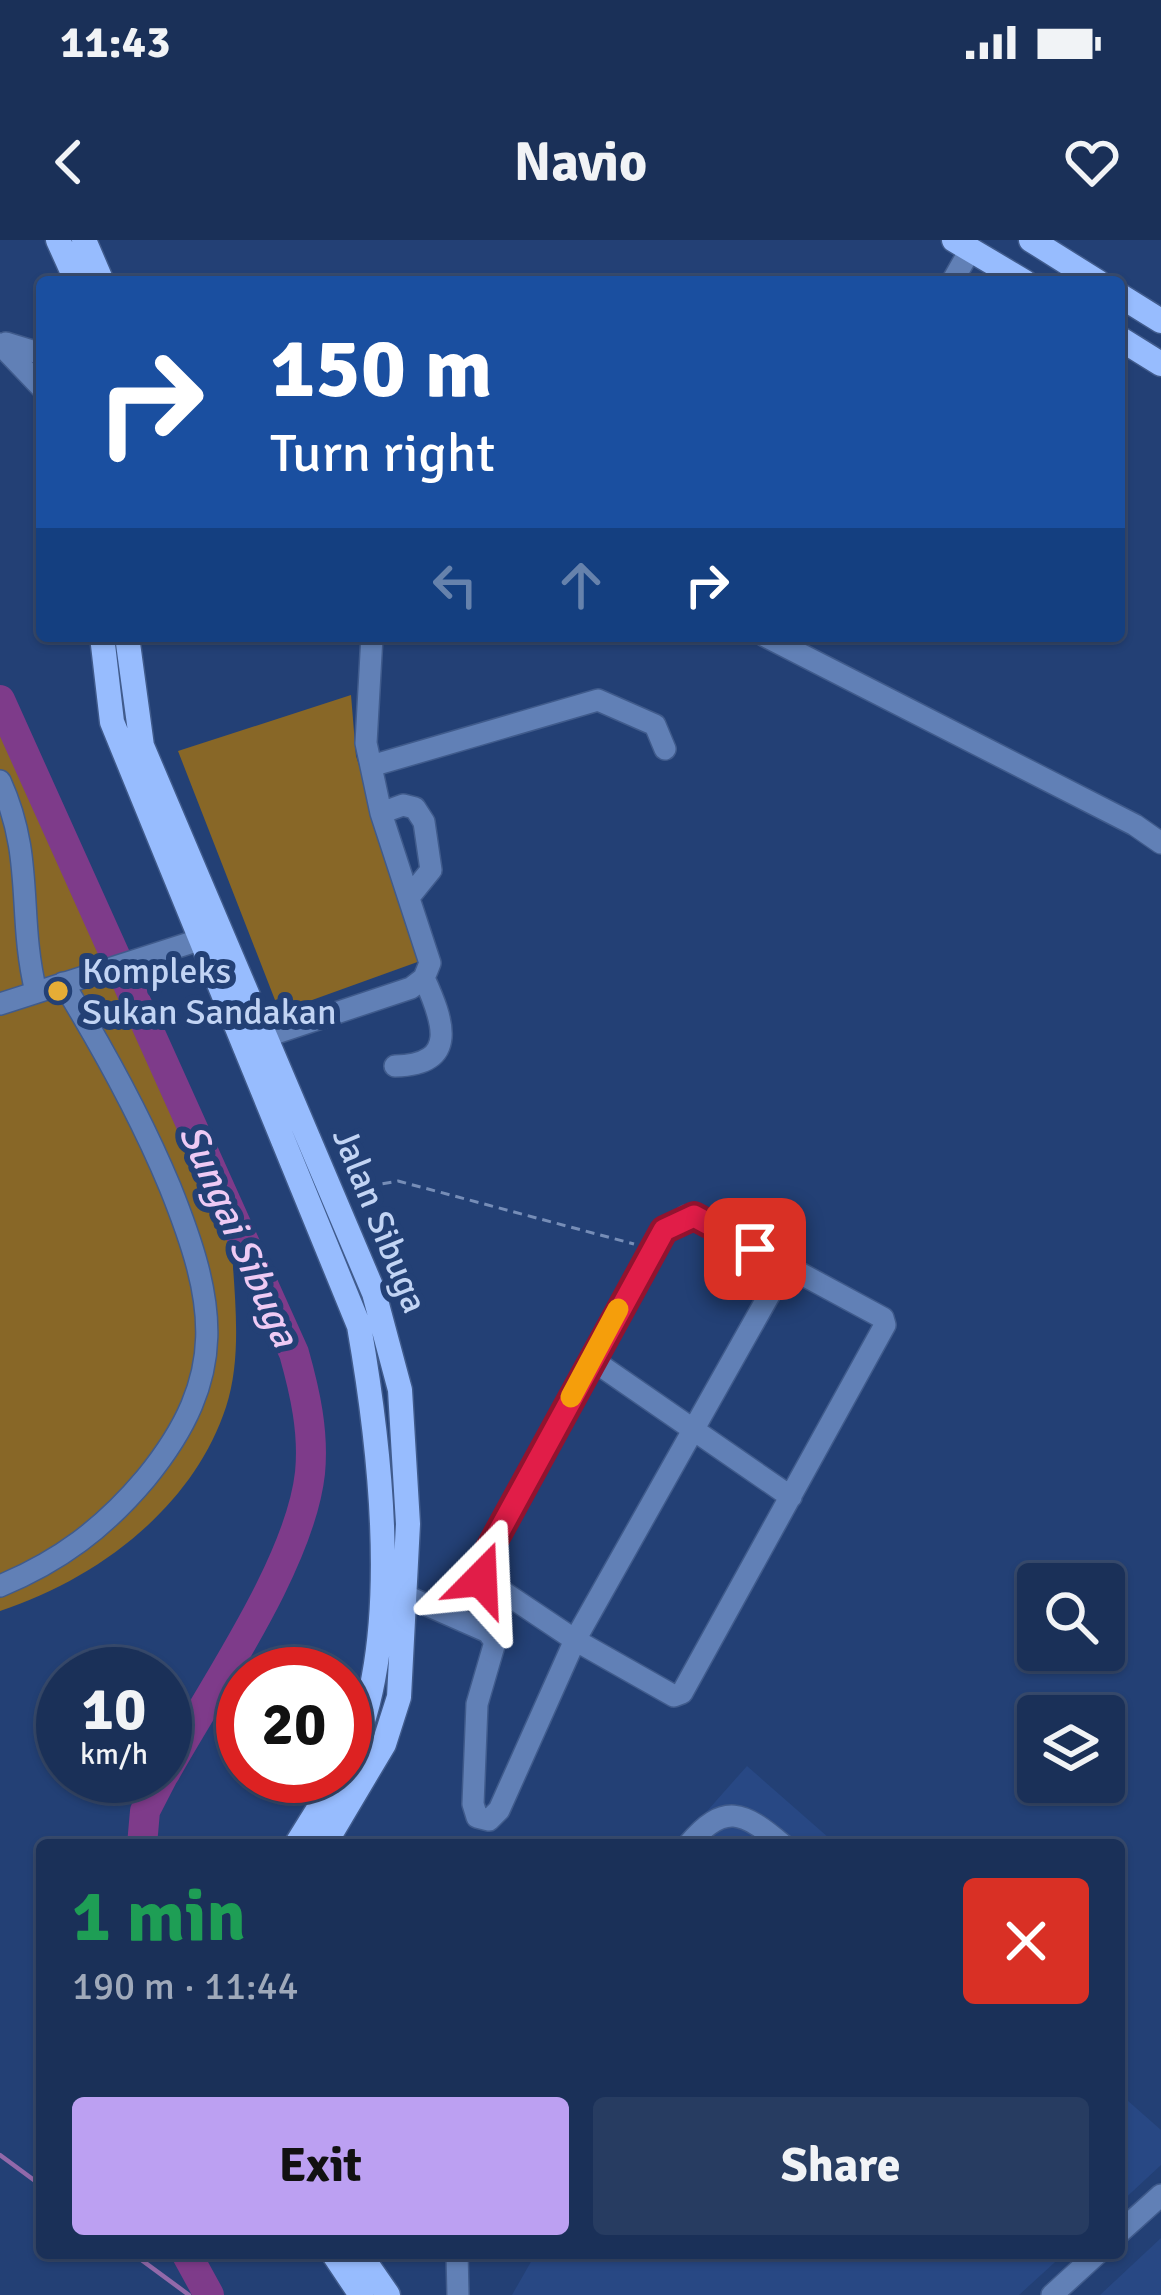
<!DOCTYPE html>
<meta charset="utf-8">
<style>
:root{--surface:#1a3058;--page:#273c61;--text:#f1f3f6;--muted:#9fa9ba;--line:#384b6e;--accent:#bca0f2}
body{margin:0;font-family:Signika,sans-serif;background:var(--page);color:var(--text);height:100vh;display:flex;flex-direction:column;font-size:45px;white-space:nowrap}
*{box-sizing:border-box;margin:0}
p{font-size:39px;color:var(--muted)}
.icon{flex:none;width:66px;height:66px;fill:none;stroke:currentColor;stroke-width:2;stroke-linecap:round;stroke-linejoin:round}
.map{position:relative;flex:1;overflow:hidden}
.drawer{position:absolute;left:36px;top:1599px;width:1089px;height:420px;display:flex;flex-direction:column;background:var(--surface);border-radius:12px;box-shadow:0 3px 9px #0004,0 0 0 3px var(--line)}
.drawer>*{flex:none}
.top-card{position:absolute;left:36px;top:36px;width:1089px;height:366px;border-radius:12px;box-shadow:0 3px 9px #0004,0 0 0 3px var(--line);background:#1a4fa0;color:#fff;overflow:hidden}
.buttons{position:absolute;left:1017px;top:1323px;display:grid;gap:24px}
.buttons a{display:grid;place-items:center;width:108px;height:108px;border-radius:12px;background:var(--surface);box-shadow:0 3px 9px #0004,0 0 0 3px var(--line);font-size:60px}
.speed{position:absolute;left:36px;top:1407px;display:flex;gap:24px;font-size:60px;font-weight:700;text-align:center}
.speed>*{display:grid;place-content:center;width:156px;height:156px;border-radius:50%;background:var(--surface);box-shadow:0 3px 9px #0004,0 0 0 3px var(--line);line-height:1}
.speed small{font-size:30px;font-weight:400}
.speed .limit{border:18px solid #d22;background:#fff;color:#111}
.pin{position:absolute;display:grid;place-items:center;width:102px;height:102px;color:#fff;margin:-51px;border-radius:24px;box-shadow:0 6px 18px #0006}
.me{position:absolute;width:132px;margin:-66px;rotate:21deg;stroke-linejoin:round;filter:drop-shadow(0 0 9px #0008)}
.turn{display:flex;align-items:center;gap:42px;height:252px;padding:0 36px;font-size:54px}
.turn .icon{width:156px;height:156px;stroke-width:2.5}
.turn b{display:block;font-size:84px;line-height:102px}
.lanes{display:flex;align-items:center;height:114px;padding:0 36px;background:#0003;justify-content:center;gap:60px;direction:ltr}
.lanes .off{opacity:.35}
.round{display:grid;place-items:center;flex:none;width:126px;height:126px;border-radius:12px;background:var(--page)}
.head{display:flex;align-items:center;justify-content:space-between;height:204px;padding:0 36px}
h1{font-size:72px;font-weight:800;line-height:90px;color:#1e9e55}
.primary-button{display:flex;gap:24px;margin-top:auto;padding:24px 36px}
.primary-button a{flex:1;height:138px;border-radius:12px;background:var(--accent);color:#111;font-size:48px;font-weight:800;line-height:138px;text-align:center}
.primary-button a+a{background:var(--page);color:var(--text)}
.status{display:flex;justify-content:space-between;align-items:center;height:84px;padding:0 60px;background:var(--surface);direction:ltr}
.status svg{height:33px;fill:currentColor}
header{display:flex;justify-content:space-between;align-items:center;height:156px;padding:0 36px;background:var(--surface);font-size:54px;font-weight:800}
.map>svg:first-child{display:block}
.built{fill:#284884}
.green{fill:#886727}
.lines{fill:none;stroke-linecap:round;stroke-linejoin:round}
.stream{stroke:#9269aa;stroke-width:4.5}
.river{stroke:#7e3b8a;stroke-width:30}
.minor-casing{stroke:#405b8c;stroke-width:24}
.major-casing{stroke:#405b8c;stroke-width:27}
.path{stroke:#768db7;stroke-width:3;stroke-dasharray:9 6;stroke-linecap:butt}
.minor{stroke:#6180b6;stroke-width:21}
.major{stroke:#97bcfe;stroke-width:24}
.route-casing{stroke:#92132f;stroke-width:30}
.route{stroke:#e11d48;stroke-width:21}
.slow{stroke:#f59e0b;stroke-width:21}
.poi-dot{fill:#e6ad36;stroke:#234075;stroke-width:4.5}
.labels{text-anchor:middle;stroke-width:12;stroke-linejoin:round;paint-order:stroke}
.poi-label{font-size:36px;fill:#c2d4f4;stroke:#234075;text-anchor:start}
.street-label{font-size:36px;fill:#c2d4f4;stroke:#234075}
.water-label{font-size:39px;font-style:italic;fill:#eecaf4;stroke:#234075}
</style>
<div class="status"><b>11:43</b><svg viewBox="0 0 49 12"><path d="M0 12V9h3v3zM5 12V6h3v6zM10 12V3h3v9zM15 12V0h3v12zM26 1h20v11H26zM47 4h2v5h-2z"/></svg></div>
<header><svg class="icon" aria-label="back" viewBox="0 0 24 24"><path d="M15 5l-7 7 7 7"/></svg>Navio<svg class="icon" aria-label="heart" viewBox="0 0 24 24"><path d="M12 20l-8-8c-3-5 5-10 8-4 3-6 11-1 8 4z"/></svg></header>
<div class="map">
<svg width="1161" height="2055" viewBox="0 0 1161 2055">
<rect width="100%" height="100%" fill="#234075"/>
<path class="built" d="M747 1526 837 1605H677Z
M1119 1853 1161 1890V1925L1119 1964Z
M1161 1998V2055H1100Z
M536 2013H1065L1019 2055H512Z"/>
<path class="green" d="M351 455 356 516 423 720 290 768 285 757 275 760 178 511Z
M0 492 232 1011C235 1062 242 1118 226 1167 193 1268 97 1339 0 1371Z"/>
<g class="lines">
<path class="stream" d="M0 1915 42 1946
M132 2013 189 2055"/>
<path class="river" d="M0 460 294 1113C305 1152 314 1192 310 1233 300 1324 211 1450 165 1533
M142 1605 145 1571 163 1536
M186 2013 209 2055"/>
<defs>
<path id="minor" d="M952 42 970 10
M6 103 42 114
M0 104 42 148
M765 396 1135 585 1161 603
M371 526 598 460 655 485 665 509
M0 541C35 618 17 674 36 752
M381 573 403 565 415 568 424 582 431 630 410 656
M0 764 199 700
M267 796 411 748 424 738 430 723 381 573 366 503 372 396
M395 826C460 825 443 780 424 738
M686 976H694L883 1078 885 1085 682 1453 674 1456 575 1400 478 1335 656 1000Z
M591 1119 791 1257
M0 1346C60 1321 104 1288 146 1238 230 1135 216 1062 170 947 140 875 104 810 63 743
M404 1355 488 1392 495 1402 477 1464 473 1564 477 1577 489 1580 499 1570 575 1400 786 1025
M688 1605C724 1562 743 1571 783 1605
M1119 1993 1161 1955
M457 2013 458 2055
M1052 2055 1098 2013"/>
<path id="major" d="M58 0 77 42
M84 0 102 42
M954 0 1025 42
M1031 0 1098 42
M1119 55 1161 81
M1119 98 1161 124
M102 396 112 482 359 1086C381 1212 405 1410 345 1525
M127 396 142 506 374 1053 400 1150 408 1284 399 1457 384 1504 324 1605
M296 1605 339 1536
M333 2013 361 2055
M359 2013 388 2055"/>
</defs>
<use href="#minor" class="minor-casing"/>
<use href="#major" class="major-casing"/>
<path class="path" d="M353 949 398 941 634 1004"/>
<use href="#minor" class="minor"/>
<use href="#major" class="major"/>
</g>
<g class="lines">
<defs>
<path id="route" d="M481 1339 479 1328 664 990 694 976 755 1009"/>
</defs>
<use href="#route" class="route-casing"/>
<use href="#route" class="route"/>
<path class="slow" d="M571 1157 618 1069"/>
</g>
<circle class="poi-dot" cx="58" cy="751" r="12"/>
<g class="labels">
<g class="poi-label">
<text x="82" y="743">Kompleks<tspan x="82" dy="41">Sukan Sandakan</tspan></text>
</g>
<g class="street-label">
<text transform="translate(381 980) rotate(68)" y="13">Jalan Sibuga</text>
</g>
<g class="water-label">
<text transform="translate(240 995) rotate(66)" y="14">Sungai Sibuga</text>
</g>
</g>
</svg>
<div class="buttons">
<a><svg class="icon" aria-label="search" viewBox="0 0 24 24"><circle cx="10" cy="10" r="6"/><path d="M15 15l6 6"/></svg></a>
<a><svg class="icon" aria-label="layers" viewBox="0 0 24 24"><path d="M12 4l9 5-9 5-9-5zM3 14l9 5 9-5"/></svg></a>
</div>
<div class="speed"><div>10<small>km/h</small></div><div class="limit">20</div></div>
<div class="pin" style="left:755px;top:1009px;background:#d93025"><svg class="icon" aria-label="arrive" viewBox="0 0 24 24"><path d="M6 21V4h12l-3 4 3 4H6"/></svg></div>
<svg class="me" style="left:481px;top:1339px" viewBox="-20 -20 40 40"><path d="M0-17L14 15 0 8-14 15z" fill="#e11d48" stroke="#fff" stroke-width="4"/></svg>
<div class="top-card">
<div class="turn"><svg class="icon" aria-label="right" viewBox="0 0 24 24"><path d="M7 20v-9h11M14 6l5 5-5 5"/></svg><div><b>150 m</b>Turn right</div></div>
<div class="lanes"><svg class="icon off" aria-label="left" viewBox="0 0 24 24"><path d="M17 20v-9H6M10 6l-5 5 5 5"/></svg><svg class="icon off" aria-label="ahead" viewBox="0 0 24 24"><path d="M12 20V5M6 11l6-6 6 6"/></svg><svg class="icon" aria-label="right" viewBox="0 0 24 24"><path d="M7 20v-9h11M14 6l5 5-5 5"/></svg></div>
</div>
<section class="drawer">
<div class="head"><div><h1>1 min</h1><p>190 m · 11:44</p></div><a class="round" style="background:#d93025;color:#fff"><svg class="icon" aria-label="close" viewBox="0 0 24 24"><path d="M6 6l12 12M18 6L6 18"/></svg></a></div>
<div class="primary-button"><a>Exit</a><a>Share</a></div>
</section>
</div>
